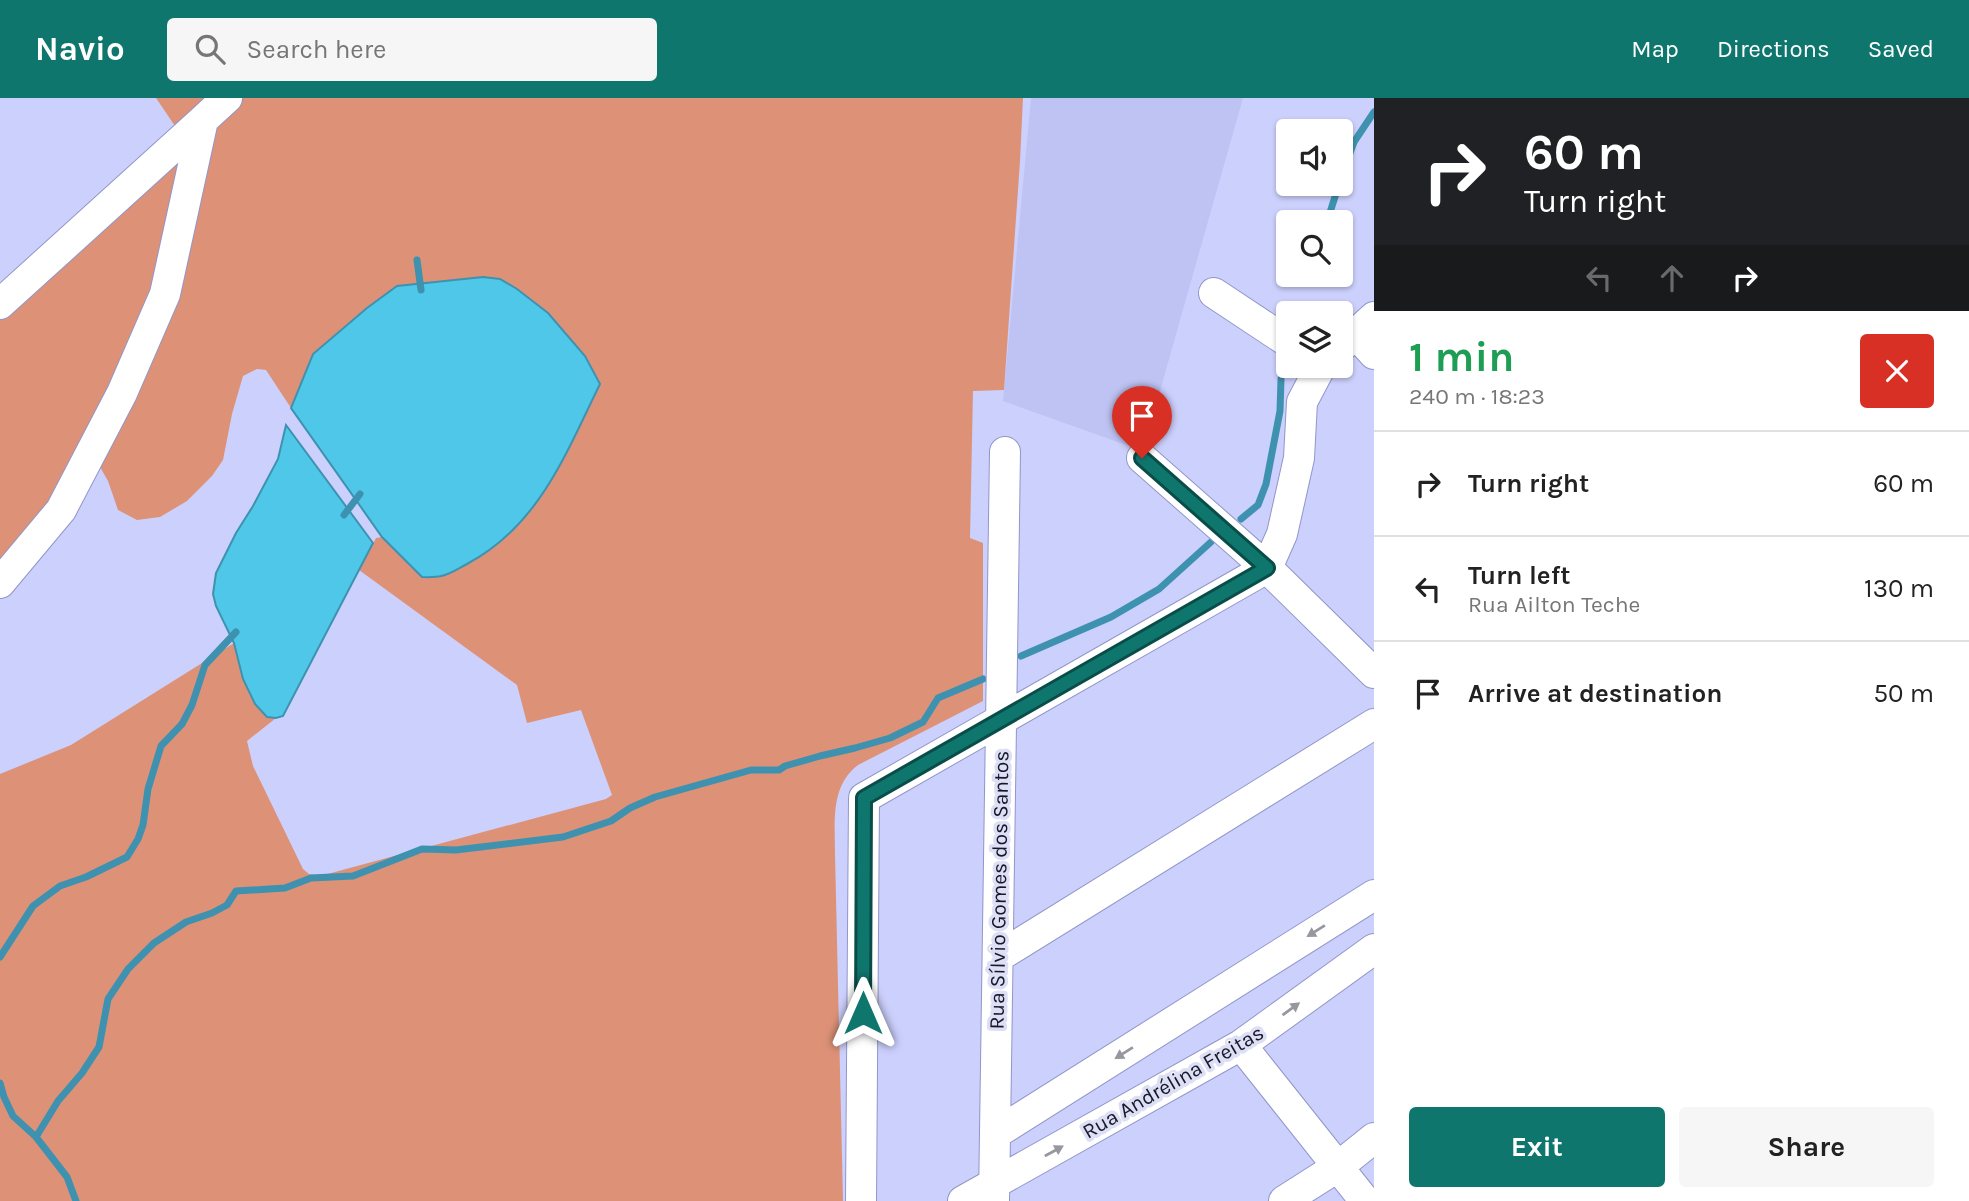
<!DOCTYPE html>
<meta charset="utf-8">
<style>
:root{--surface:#fff;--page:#f6f6f6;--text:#222;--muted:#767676;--line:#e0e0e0;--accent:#0f766e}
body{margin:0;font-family:Karla,sans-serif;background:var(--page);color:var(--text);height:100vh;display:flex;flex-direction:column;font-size:26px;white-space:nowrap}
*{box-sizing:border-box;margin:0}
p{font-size:23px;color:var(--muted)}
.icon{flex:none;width:38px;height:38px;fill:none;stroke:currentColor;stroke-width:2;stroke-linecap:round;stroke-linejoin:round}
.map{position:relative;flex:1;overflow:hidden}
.drawer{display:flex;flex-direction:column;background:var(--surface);width:595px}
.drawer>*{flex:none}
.hud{background:#202124;color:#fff;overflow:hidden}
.fabs{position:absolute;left:1276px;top:21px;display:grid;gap:14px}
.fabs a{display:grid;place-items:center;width:77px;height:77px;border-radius:7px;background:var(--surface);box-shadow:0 2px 5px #0004;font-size:35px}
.pin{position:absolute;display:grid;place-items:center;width:60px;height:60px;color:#fff;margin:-72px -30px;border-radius:50% 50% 50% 0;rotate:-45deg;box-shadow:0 0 7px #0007}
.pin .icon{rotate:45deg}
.me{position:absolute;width:77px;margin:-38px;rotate:0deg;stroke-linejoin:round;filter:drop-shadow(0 0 5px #0008)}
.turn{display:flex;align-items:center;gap:24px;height:147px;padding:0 35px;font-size:32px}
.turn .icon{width:91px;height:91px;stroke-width:2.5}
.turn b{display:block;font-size:49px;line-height:60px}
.lanes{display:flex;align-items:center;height:66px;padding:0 35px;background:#0003;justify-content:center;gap:35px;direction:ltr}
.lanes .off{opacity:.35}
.round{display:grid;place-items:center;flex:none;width:74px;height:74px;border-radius:7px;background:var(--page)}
.overview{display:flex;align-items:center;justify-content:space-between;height:119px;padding:0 35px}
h1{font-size:42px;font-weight:700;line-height:52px;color:#1e9e55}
.action{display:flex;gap:14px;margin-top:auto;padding:14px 35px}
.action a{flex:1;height:80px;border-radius:7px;background:var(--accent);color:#fff;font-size:28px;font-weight:700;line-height:80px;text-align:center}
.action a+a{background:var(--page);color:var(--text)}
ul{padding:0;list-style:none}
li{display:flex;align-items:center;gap:21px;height:105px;padding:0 35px;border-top:2px solid var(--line)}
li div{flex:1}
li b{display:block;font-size:26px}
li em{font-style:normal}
header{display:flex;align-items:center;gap:42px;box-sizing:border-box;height:98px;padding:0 35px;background:var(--accent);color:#fff}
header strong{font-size:33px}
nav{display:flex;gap:38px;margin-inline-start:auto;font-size:24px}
.search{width:490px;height:63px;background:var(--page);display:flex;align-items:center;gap:18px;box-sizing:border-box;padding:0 24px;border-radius:7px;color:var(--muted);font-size:26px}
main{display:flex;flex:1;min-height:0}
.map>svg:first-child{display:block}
.built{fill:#bec3f3}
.green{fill:#dd9278}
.water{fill:#4fc7e9;stroke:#3e92b0;stroke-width:2}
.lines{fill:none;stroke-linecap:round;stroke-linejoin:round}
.stream{stroke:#3e92b0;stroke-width:7}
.minor-casing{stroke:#9196c9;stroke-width:32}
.minor{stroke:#fff;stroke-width:30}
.oneway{fill:#96979f}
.route-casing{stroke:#0a4d48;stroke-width:18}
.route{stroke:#0f766e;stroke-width:12}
.labels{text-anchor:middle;stroke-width:7;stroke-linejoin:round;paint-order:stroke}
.street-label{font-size:21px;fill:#16172a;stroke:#dddff5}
</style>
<header>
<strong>Navio</strong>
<div class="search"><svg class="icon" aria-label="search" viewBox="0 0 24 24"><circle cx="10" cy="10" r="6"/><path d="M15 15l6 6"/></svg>Search here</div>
<nav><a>Map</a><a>Directions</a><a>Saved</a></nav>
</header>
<main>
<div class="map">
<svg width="1374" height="1103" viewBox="0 0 1374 1103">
<rect width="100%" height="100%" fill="#ccd0fc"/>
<path class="built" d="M1031 0H1243L1143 353 1003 303Z"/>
<path class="green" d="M156 0H1023L1020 63 1004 292 973 293 970 440 983 445V603L858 667C830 688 835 725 835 756L843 1103H0V676L71 647 234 545 239 562 267 619 276 620 247 643 253 668 303 771 309 776 320 778 606 701 612 697 581 612 527 625 517 587 359 472 376 440 382 439 411 469 600 286 585 258 548 215 397 188 367 210 313 256 291 310 266 272 257 271 243 278 232 316 223 362 212 378 187 403 160 419 137 422 118 412 108 383 100 369 0 487V193L179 34Z"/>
<path class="water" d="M483 179 500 181 517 191 548 215 585 258 600 286C566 355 539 428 467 466 448 476 445 480 422 479L382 439 291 310 313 256 367 210 397 188Z
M286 327 373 445 283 618 276 620 267 619 255 606 243 581 234 545 216 508 213 496 216 475 236 435 253 408 278 361Z"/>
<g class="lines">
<path class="stream" d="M1340 82 1354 44 1374 14
M1327 124 1339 86
M417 162 421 192
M344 417 360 396
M1241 421 1258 407 1266 386 1280 313 1281 281
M1021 558 1111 519 1159 491 1211 444
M0 859 33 808 60 788 86 779 127 759 138 741 143 727 148 691 161 648 182 626 192 607 205 567 236 534
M0 985 4 999 13 1018 36 1039 67 1079 76 1103
M36 1039 58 1003 82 975 99 949 108 901 128 871 154 845 186 824 212 815 227 807 236 793 285 790 311 780 353 778 422 751 456 752 563 739 611 723 630 710 655 699 751 672H779L785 668 820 658 855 650 890 640 923 624 938 600 983 581"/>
<defs>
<path id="minor" d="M1214 195 1288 244
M0 206 203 22
M1356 236 1374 256
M1340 250 1374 219
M1142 360 1267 470 1374 575
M0 485 61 412 122 295 165 196 203 22 227 0
M998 859 1374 626
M1241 947 1365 1103
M995 1036 1374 797
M861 1103 864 700 1267 470 1282 436 1299 360 1302 304 1321 268
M963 1103 1241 947 1374 851
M994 1103 1005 354
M1284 1103 1339 1068 1374 1040"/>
</defs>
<use href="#minor" class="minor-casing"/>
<use href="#minor" class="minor"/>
</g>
<defs><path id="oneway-solid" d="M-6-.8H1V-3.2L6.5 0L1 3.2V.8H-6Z" transform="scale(1.75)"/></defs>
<g class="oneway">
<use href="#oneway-solid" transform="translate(1316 833) rotate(148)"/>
<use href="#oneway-solid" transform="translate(1291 911) rotate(-36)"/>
<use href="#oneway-solid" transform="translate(1124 955) rotate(148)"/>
<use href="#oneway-solid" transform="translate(1054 1053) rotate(-29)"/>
</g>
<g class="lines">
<defs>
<path id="route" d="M863 915 864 700 1267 470 1142 360"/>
</defs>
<use href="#route" class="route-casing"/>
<use href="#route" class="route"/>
</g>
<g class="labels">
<g class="street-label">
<text transform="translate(999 792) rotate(-89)" y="7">Rua Sílvio Gomes dos Santos</text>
<text transform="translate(1173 984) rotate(-30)" y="7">Rua Andrélina Freitas</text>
</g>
</g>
</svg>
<div class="fabs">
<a><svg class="icon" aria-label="sound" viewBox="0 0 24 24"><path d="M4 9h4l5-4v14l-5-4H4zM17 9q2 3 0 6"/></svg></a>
<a><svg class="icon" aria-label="search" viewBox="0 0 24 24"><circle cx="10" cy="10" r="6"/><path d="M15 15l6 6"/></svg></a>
<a><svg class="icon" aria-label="layers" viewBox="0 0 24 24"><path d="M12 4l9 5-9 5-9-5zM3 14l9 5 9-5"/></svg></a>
</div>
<div class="pin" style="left:1142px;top:360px;background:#d93025"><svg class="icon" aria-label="arrive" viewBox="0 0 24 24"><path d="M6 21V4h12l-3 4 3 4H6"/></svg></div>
<svg class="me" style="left:863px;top:915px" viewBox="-20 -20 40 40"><path d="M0-17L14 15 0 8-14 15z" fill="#0f766e" stroke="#fff" stroke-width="4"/></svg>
</div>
<section class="drawer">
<div class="hud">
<div class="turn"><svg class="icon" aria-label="right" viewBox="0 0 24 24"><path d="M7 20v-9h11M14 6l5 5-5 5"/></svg><div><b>60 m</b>Turn right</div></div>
<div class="lanes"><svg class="icon off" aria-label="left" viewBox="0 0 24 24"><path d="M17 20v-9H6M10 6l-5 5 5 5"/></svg><svg class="icon off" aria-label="ahead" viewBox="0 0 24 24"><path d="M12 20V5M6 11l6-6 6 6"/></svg><svg class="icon" aria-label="right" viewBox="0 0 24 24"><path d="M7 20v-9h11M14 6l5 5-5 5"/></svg></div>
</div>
<div class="overview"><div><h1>1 min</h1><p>240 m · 18:23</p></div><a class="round" style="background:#d93025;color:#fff"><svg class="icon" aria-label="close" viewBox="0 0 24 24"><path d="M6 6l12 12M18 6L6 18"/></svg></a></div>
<ul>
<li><svg class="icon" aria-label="right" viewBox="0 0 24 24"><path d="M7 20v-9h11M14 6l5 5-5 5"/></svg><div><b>Turn right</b></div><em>60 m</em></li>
<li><svg class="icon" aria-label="left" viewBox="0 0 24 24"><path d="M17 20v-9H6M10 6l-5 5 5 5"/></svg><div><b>Turn left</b><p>Rua Ailton Teche</p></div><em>130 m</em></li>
<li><svg class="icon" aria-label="arrive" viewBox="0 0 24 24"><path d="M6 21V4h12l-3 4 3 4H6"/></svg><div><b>Arrive at destination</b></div><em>50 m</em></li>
</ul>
<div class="action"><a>Exit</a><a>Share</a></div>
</section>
</main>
